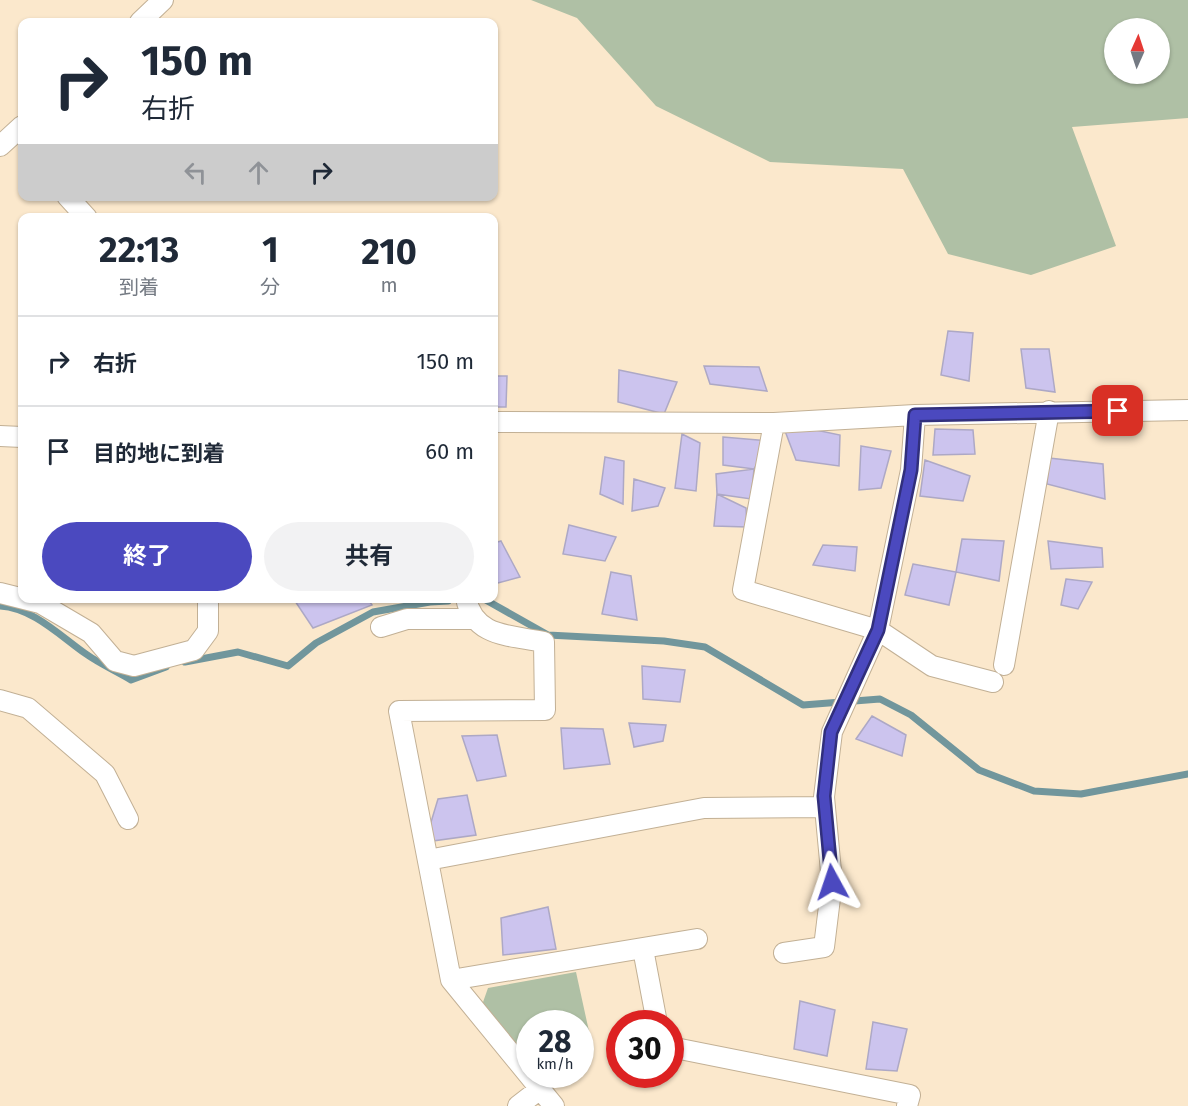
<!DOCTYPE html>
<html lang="ja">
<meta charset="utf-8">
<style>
:root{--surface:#fff;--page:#f2f2f3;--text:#1f2937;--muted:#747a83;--line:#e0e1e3;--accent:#4b49bf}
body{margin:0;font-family:"Fira Sans","Noto Sans JP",sans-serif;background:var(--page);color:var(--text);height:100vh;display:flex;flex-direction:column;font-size:22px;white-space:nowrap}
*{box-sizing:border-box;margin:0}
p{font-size:20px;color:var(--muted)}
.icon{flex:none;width:33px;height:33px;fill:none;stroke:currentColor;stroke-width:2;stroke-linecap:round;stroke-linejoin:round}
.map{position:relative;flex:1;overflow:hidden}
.drawer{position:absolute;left:18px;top:213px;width:480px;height:390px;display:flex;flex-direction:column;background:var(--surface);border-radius:12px;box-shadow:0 2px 4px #0004}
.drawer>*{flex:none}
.top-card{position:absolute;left:18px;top:18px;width:480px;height:183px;border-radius:12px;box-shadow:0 2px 4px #0004;background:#fff;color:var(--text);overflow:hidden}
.needle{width:39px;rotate:3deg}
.tools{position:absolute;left:1104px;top:18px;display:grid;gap:12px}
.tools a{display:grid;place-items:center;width:66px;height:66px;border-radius:50%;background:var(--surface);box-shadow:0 2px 4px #0004;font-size:30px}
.speed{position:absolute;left:516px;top:1010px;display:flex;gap:12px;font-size:30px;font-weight:700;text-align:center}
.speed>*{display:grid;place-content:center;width:78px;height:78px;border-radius:50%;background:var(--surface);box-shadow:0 2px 4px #0004;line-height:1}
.speed small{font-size:15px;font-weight:400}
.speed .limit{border:9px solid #d22;background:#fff;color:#111}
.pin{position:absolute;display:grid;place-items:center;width:51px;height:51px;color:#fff;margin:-26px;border-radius:12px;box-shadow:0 3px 9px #0006}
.me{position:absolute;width:66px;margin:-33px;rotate:355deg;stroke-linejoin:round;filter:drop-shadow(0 0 4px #0008)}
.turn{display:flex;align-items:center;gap:21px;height:126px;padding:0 24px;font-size:27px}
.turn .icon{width:78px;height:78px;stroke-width:2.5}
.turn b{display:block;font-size:42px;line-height:51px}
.lanes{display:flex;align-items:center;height:57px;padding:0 24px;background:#0003;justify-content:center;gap:30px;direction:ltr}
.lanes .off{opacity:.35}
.eta{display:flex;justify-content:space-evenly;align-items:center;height:102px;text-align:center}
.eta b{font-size:36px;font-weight:700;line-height:42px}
.button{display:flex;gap:12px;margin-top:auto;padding:12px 24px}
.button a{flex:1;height:69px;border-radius:36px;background:var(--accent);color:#fff;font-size:24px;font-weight:700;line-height:69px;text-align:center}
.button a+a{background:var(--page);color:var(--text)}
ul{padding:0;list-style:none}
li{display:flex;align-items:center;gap:18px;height:90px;padding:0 24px;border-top:2px solid var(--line)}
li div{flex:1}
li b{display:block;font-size:22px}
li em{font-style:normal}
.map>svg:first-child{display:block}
.green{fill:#afc0a5;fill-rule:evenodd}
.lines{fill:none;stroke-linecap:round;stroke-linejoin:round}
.stream{stroke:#71969c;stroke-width:7}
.building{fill:#ccc4ee;stroke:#ada8c5;stroke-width:1.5}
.street-casing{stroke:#c2b095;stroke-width:22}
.street{stroke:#fff;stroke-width:20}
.route-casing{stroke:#312f7c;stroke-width:15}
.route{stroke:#4b49bf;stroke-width:10}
</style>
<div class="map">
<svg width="1188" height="1106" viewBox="0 0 1188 1106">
<rect width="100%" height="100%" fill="#fbe8cc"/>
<path class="green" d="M531 0H1188V118L1072 127 1116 246 1031 275 948 254 903 169 770 162 656 106 577 18ZM1114 28H1160V74H1114Z
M576 972 592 1045 581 1048 580 1023H530L529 1058 482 1005 488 988Z"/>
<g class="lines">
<path class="stream" d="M484 599 548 635 664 641 705 647 803 705 880 699 911 715 979 770 1034 791 1081 794 1188 774
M0 606C33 608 59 635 86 654 100 664 116 671 131 680L166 667
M185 662 238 652 288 666 316 643 373 612 430 602 448 601"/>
</g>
<path class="building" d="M948 331 973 333 969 381 941 375Z
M1021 349H1049L1055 392 1026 388Z
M704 366 759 367 767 391 710 384Z
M619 370 677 382 664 414 618 402Z
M494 376H507L506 407H494Z
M782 423 840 435 839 466 796 460Z
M935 429 973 430 975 454 933 455Z
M682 434 700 443 696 491 675 488Z
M723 437 771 441 754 469 723 465Z
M861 446 891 451 881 488 859 490Z
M605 457 624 461 623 504 600 494Z
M1049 458 1103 464 1105 499 1047 484Z
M925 460 970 476 963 501 920 496Z
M754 469 751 499 717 494 716 474Z
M634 479 665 488 658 506 632 511Z
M717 494 746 508 747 527 714 526Z
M569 525 616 537 605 561 563 554Z
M962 539 1004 541 999 581 956 572Z
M501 541 520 577 494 584V543Z
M1048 541 1102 548 1103 567 1051 569Z
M823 545 857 547 855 571 813 565Z
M913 564 956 572 949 605 905 595Z
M611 572 631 576 637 620 602 614Z
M1066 579 1092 582 1078 609 1061 605Z
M293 598H367L372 605 313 628Z
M642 666 685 670 680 702 643 699Z
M872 716 906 735 902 756 856 739Z
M629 723 666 725 663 741 634 747Z
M561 728 603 729 610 764 564 769Z
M497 735 506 776 477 781 462 736Z
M467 795 476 835 425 842 438 799Z
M548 907 556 949 503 955 501 918Z
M800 1001 835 1010 827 1056 794 1049Z
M873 1022 907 1029 897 1071 866 1069Z"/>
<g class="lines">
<defs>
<path id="street" d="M140 22 163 0
M0 146 22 126
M67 196 87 218
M494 422 774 423 915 415 1188 410
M774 423 743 590 878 630 932 666 993 682
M0 436 22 437
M0 593 40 603 91 633 115 661 134 666 194 650 208 631V598
M466 598C474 638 511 635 544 642L545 710 399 711 451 980 554 1106
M381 627 407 619H474
M1004 665 1049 411
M0 700 28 708 105 774 128 819
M428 860 704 808 825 807
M643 949 657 1023
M784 953 824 947 832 882 824 797 832 732 878 630 911 470 915 415
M451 980 697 939
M670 1047 910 1095 907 1106
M518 1106 540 1089"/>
</defs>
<use href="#street" class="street-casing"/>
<use href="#street" class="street"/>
</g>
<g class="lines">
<defs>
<path id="route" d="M832 882 824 796 831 732 878 630 911 470 915 415 1118 411"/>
</defs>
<use href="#route" class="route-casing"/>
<use href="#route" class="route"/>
</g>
</svg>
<div class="tools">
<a><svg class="needle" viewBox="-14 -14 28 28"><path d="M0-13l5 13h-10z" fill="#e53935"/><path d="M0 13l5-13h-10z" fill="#747a83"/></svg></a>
</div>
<div class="speed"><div>28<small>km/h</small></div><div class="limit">30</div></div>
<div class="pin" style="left:1118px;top:411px;background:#d93025"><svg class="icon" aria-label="arrive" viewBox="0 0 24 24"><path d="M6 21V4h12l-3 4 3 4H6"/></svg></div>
<svg class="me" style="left:832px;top:882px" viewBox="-20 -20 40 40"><path d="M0-17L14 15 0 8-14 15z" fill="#4b49bf" stroke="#fff" stroke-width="4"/></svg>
<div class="top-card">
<div class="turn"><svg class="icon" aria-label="right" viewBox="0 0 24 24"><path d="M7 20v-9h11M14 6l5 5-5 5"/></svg><div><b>150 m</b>右折</div></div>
<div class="lanes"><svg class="icon off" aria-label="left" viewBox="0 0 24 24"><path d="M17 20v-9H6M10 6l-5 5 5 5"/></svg><svg class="icon off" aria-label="ahead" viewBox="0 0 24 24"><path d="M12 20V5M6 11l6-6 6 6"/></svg><svg class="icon" aria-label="right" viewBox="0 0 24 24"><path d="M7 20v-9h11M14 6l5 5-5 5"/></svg></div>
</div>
<section class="drawer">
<div class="eta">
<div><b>22:13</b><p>到着</p></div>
<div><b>1</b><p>分</p></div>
<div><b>210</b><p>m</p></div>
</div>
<ul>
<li><svg class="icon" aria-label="right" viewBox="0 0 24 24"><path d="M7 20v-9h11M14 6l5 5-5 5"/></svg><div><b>右折</b></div><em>150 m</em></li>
<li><svg class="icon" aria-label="arrive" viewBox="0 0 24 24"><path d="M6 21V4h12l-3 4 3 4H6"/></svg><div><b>目的地に到着</b></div><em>60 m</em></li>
</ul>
<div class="button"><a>終了</a><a>共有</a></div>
</section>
</div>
